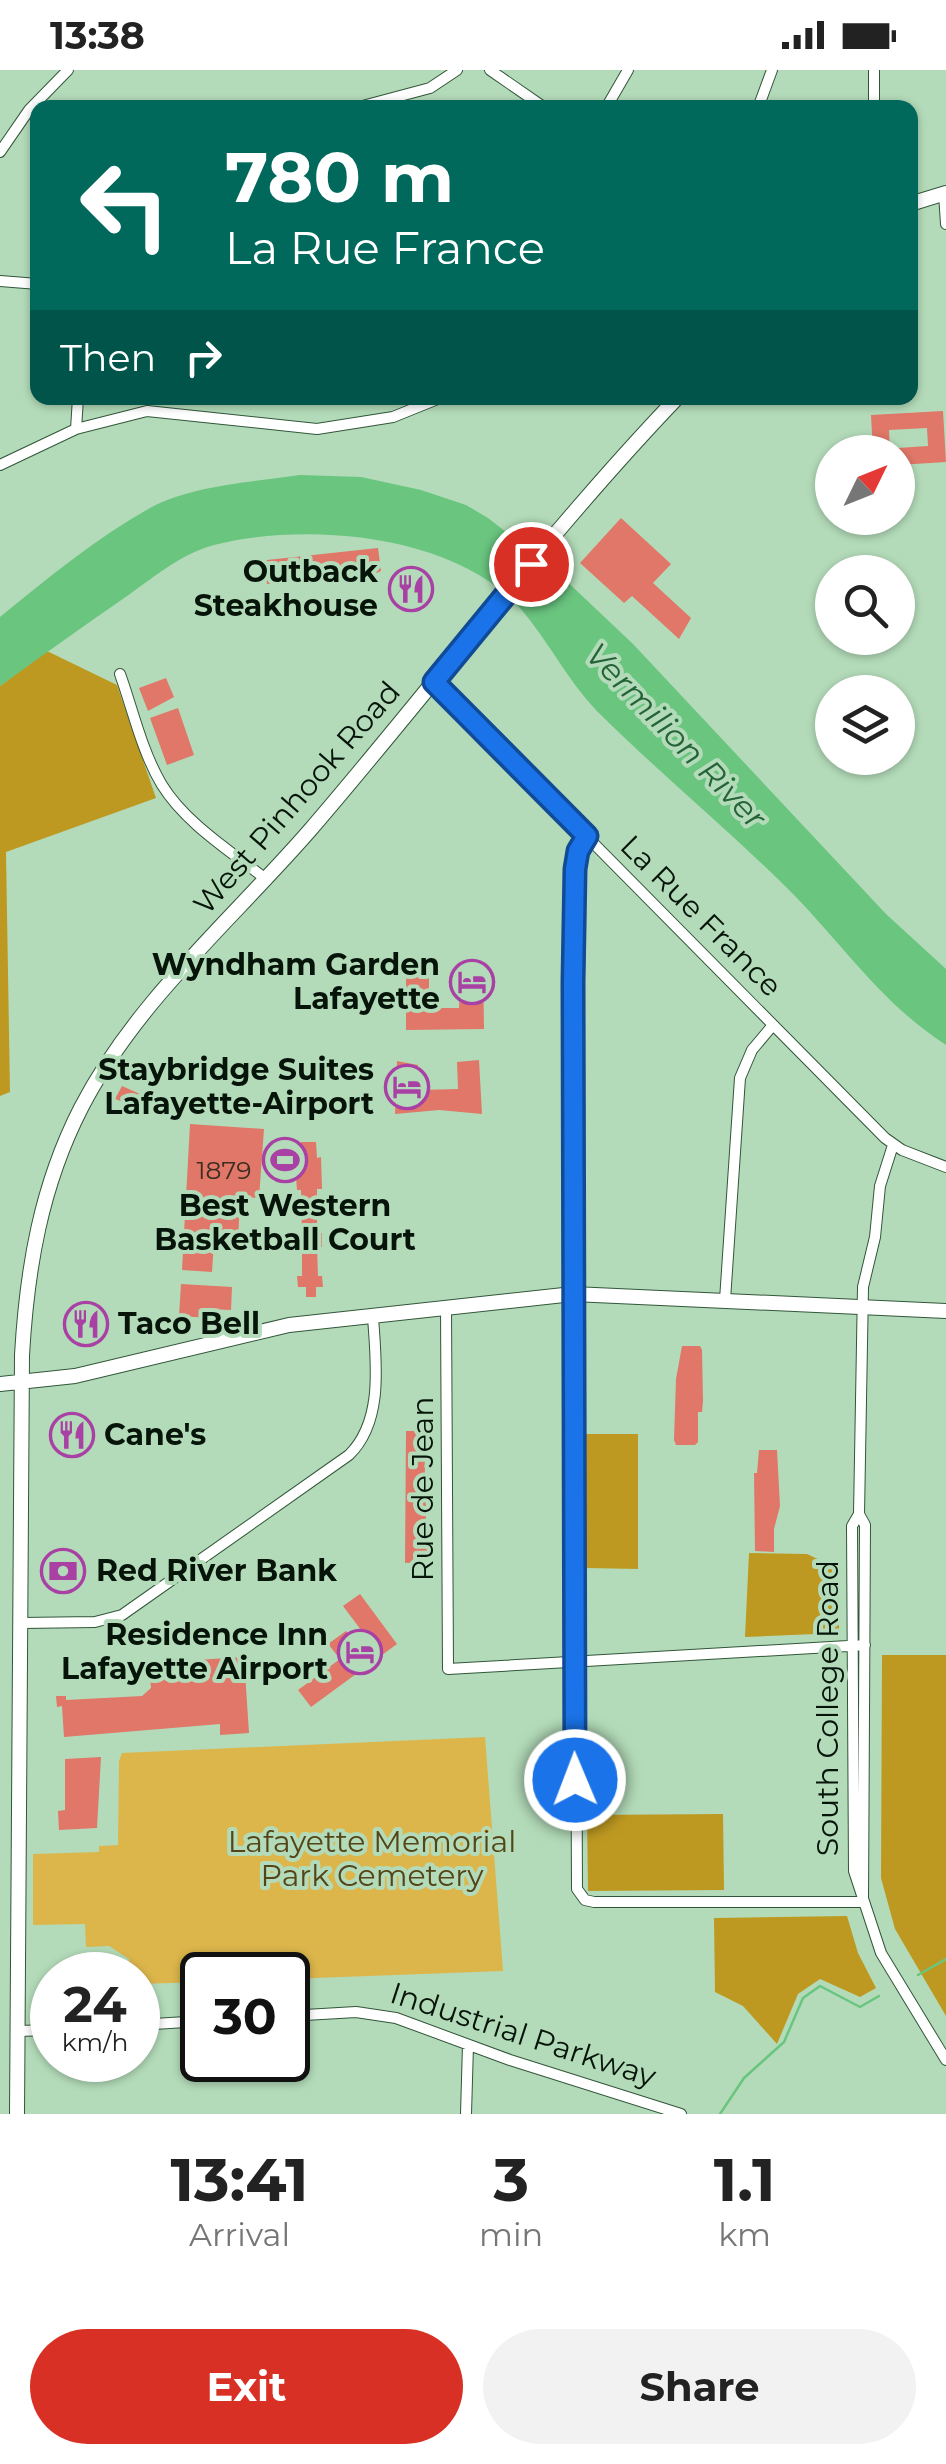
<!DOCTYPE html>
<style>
:root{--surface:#fff;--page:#f2f2f2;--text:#222;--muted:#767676;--accent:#d93025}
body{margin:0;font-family:Montserrat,sans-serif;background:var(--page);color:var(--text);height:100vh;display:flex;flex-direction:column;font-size:38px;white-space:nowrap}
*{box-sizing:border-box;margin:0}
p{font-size:32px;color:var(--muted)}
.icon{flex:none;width:55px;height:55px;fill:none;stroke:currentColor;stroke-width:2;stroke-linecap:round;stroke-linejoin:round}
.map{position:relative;height:2044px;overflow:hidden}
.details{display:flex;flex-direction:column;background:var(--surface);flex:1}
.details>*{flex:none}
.banner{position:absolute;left:30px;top:30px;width:888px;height:305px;border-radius:20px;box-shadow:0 2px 8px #0004;background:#00695c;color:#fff;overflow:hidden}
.needle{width:65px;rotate:47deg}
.buttons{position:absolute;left:815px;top:365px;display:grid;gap:20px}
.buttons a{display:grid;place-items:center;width:100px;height:100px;border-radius:50%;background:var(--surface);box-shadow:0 2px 8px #0004;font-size:50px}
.speed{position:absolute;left:30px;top:1882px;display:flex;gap:20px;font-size:50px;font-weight:700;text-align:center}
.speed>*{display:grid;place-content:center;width:130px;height:130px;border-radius:50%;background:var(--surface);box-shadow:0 2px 8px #0004;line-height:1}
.speed small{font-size:25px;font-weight:400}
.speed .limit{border:5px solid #111;border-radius:15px;background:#fff;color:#111}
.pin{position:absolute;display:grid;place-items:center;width:85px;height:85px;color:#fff;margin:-42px;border:5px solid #fff;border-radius:50%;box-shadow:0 2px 10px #0007}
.me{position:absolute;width:110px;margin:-55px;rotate:359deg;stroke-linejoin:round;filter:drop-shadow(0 0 8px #0008)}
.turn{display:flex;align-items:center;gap:35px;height:210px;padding:0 30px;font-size:45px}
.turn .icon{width:130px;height:130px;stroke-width:2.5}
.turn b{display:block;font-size:70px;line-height:85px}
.then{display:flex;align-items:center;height:95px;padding:0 30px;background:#0003;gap:20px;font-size:38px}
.eta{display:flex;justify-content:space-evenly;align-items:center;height:170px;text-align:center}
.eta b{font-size:60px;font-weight:700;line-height:70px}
.cta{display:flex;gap:20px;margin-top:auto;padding:20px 30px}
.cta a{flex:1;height:115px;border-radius:60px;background:var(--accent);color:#fff;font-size:40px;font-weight:700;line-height:115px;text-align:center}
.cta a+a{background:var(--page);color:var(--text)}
.status{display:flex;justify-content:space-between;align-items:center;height:70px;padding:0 50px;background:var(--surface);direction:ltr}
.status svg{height:28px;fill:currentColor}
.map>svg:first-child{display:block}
.green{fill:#dcb64b}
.forest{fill:#be9921}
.water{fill:#6ac57f}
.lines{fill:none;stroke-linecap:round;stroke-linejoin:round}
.stream{stroke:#6ac57f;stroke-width:2.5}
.building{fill:#e07768}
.minor-casing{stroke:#325639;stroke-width:12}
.major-casing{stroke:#325639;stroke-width:16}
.minor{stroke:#fff;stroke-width:10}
.major{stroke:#fff;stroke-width:14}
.route-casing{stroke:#114b97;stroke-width:25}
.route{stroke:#1a73e8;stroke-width:18}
.labels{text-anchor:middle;stroke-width:8;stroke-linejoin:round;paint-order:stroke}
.number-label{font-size:25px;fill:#3c2d21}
.poi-label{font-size:30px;font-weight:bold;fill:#061409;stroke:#b3dbb9;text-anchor:end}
.street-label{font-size:30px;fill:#061409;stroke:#b3dbb9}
.park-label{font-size:30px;fill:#544417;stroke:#b3dbb9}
.water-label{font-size:32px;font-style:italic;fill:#256436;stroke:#b3dbb9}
</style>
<div class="status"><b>13:38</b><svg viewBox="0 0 49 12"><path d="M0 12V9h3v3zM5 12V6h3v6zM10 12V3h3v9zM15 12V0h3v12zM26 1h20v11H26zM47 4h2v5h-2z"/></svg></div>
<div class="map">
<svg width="946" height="2044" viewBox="0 0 946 2044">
<rect width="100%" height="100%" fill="#b3dbb9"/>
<path class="green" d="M485 1667 503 1901 288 1909V1905H202V1912L138 1914V1905H130L129 1889 109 1876 86 1877 85 1854 33 1855V1784L99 1782V1776L118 1775 119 1691 122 1683Z"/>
<path class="forest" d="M47 581 117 615 156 728 6 782 10 1022 0 1026V616Z
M586 1364H638V1499L586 1498Z
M749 1483 807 1484 839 1499V1563L745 1567Z
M882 1585H946V1946L895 1859 881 1808Z
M723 1744 724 1820 588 1821 587 1745Z
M847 1846 858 1883 876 1918 860 1927 820 1909 798 1924 777 1974 743 1936 715 1922 714 1848Z"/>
<path class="water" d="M300 405 361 407 421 420 466 435 488 448 559 504 633 574 886 844 946 899V975C877 930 842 872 785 816 726 758 662 705 602 646 571 616 552 577 525 544 461 464 307 451 214 475 183 483 155 506 130 524 86 554 43 585 0 616V547C48 508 96 468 150 438 193 415 253 412 300 405Z"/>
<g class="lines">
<path class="stream" d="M918 1905 946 1889
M720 2044 744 2008 784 1972 803 1928 820 1916 860 1937 879 1926"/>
</g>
<path class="building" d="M943 341 946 392 898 395V378L928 376 927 358 889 360 890 382H873L871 345Z
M621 448 671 494 653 513 691 548 679 569 632 526 624 533 580 493Z
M378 478 381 501 374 504 267 514 264 492 267 490Z
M405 500 432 520 418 539 391 519Z
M166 608 174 627 148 641 139 618Z
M178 638 194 685 167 695 150 648Z
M406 892 429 893V938H459L461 892H483L484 959 406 960Z
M479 990 482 1044 439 1040 395 1044 397 991 418 995 419 1020 458 1019 457 992Z
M122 1016 151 1029 146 1040 115 1029Z
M190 1054 264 1059 259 1128 240 1127 238 1173 214 1172 212 1202 182 1200Z
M301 1072H316L317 1088 321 1087 322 1119H317V1163H322V1177H317L318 1206H322L323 1217H316V1227H306V1217H298L297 1206H302V1177H297V1163H302L301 1120H297L296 1107H301Z
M181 1214 232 1217 231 1240 209 1239V1248L179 1246Z
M682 1276H700L702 1280 703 1331 702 1342H698V1372L695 1375H676L674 1370 676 1309Z
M64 1350H79L80 1379H64Z
M406 1361H424L427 1492 405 1493Z
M759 1380H777L780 1436 774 1459V1482L755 1481 754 1403H757Z
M44 1491 81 1492V1511H44Z
M360 1524 397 1574 311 1637 298 1620 340 1589 328 1574 346 1561 357 1576 367 1568 343 1536Z
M244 1587 249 1663 220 1665V1654L64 1667 62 1636 57 1637 56 1626H66V1630L142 1626 151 1618 149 1593Z
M101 1687 97 1758 59 1760 58 1741 65 1740V1689Z"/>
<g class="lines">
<defs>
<path id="minor" d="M490 0 545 38
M874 0V38
M355 38 430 18 457 0
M606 38 628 0
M758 38 772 0
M0 82 29 40 68 0
M944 124 946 154
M0 211 38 214
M76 359 78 328
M0 395 76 359 147 341 317 359 393 347 440 328
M120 604C133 640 142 682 162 715 186 754 232 782 267 810
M434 612 885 1068 902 1080 946 1097
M587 766C565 794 575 863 573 900L577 1819 585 1830 594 1832H863
M725 1230 740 1008 752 980 773 955
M446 1238 448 1599 865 1575
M859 1444 852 1456 854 1801 881 1883 946 1990
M22 1553 95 1552 122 1545 349 1385C384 1351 376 1292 373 1247
M863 1832 865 1455 859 1444 863 1217 875 1167 880 1116 893 1075
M288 1946 356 1942 396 1948 510 1990 681 2044
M138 1955 202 1951
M18 1961 52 1960
M466 2044 468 1975"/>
<path id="major" d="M910 134 946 123
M0 1314 75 1306 289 1255 573 1224 946 1241
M17 2044 22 1285C27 1198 41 1116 81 1038 136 931 233 849 311 759 434 616 547 464 677 328"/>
</defs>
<use href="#minor" class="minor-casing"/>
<use href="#major" class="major-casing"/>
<use href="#minor" class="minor"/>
<use href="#major" class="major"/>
</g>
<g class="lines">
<defs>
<path id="route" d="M531 494 434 612 587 766 578 781 575 799 573 912 575 1710"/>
</defs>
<use href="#route" class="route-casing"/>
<use href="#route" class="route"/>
</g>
<defs>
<symbol id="restaurant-ring" viewBox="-11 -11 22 22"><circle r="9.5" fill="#b3dbb9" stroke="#a941a4" stroke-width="1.5"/><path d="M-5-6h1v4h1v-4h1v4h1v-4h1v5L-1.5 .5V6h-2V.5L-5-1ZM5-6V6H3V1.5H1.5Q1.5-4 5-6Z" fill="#a941a4"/></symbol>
<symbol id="hotel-ring" viewBox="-11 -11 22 22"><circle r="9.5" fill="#b3dbb9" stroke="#a941a4" stroke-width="1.5"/><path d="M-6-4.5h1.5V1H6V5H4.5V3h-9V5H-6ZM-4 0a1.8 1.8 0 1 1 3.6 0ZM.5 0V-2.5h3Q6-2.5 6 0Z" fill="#a941a4"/></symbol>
<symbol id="stadium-ring" viewBox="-11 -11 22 22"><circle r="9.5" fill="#b3dbb9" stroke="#a941a4" stroke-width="1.5"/><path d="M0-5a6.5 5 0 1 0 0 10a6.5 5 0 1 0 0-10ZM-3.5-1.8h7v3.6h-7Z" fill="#a941a4"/></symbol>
<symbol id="bank-ring" viewBox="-11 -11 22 22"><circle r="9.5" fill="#b3dbb9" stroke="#a941a4" stroke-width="1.5"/><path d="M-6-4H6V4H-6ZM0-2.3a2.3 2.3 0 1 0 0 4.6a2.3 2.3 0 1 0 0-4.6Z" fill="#a941a4"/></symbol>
</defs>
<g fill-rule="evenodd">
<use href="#restaurant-ring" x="386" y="494" width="50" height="50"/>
<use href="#hotel-ring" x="447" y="887" width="50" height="50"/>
<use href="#hotel-ring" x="382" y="992" width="50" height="50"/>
<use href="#stadium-ring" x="260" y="1065" width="50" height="50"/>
<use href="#restaurant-ring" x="61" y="1229" width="50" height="50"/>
<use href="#restaurant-ring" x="47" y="1340" width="50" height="50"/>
<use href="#bank-ring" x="38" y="1476" width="50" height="50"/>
<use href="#hotel-ring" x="335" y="1557" width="50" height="50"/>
</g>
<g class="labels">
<g class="number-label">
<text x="224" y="1109">1879</text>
</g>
<g class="poi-label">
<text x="378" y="512">Outback<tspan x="378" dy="34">Steakhouse</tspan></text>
<text x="440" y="905">Wyndham Garden<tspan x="440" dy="34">Lafayette</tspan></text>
<text x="374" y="1010">Staybridge Suites<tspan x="374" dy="34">Lafayette-Airport</tspan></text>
<text x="285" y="1146" text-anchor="middle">Best Western<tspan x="285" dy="34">Basketball Court</tspan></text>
<text x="118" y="1264" text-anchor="start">Taco Bell</text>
<text x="104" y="1375" text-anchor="start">Cane's</text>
<text x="96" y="1511" text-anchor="start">Red River Bank</text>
<text x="328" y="1575">Residence Inn<tspan x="328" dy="34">Lafayette Airport</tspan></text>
</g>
<g class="street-label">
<text transform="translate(297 728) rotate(-49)" y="10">West Pinhook Road</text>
<text transform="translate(701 846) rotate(45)" y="10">La Rue France</text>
<text transform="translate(423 1419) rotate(-90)" y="10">Rue de Jean</text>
<text transform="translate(828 1638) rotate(-90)" y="10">South College Road</text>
<text transform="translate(523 1965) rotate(18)" y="10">Industrial Parkway</text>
</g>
<g class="park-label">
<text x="372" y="1782">Lafayette Memorial<tspan x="372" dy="34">Park Cemetery</tspan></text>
</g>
<g class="water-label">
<text transform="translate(676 666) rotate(46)" y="11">Vermilion River</text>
</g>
</g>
</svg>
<div class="buttons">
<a><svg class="needle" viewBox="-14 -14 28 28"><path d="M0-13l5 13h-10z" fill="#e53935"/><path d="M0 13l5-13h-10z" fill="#767676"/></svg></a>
<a><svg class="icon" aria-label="search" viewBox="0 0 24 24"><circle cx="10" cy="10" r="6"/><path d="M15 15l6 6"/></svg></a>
<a><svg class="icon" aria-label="layers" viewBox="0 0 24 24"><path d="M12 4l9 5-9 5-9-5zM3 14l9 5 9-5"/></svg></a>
</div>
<div class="speed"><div>24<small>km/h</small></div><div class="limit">30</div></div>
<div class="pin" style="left:531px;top:494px;background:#d93025"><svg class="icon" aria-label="arrive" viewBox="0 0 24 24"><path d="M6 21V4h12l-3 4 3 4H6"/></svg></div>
<svg class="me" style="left:575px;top:1710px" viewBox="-20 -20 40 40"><circle r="17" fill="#1a73e8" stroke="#fff" stroke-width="3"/><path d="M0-11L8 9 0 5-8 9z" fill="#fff"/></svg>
<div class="banner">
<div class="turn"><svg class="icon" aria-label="left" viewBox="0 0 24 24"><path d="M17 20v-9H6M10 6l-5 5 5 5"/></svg><div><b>780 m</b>La Rue France</div></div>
<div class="then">Then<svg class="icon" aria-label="right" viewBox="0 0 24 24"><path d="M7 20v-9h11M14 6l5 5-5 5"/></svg></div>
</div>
</div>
<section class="details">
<div class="eta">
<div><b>13:41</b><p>Arrival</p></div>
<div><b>3</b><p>min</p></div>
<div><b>1.1</b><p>km</p></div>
</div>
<div class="cta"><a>Exit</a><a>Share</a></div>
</section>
